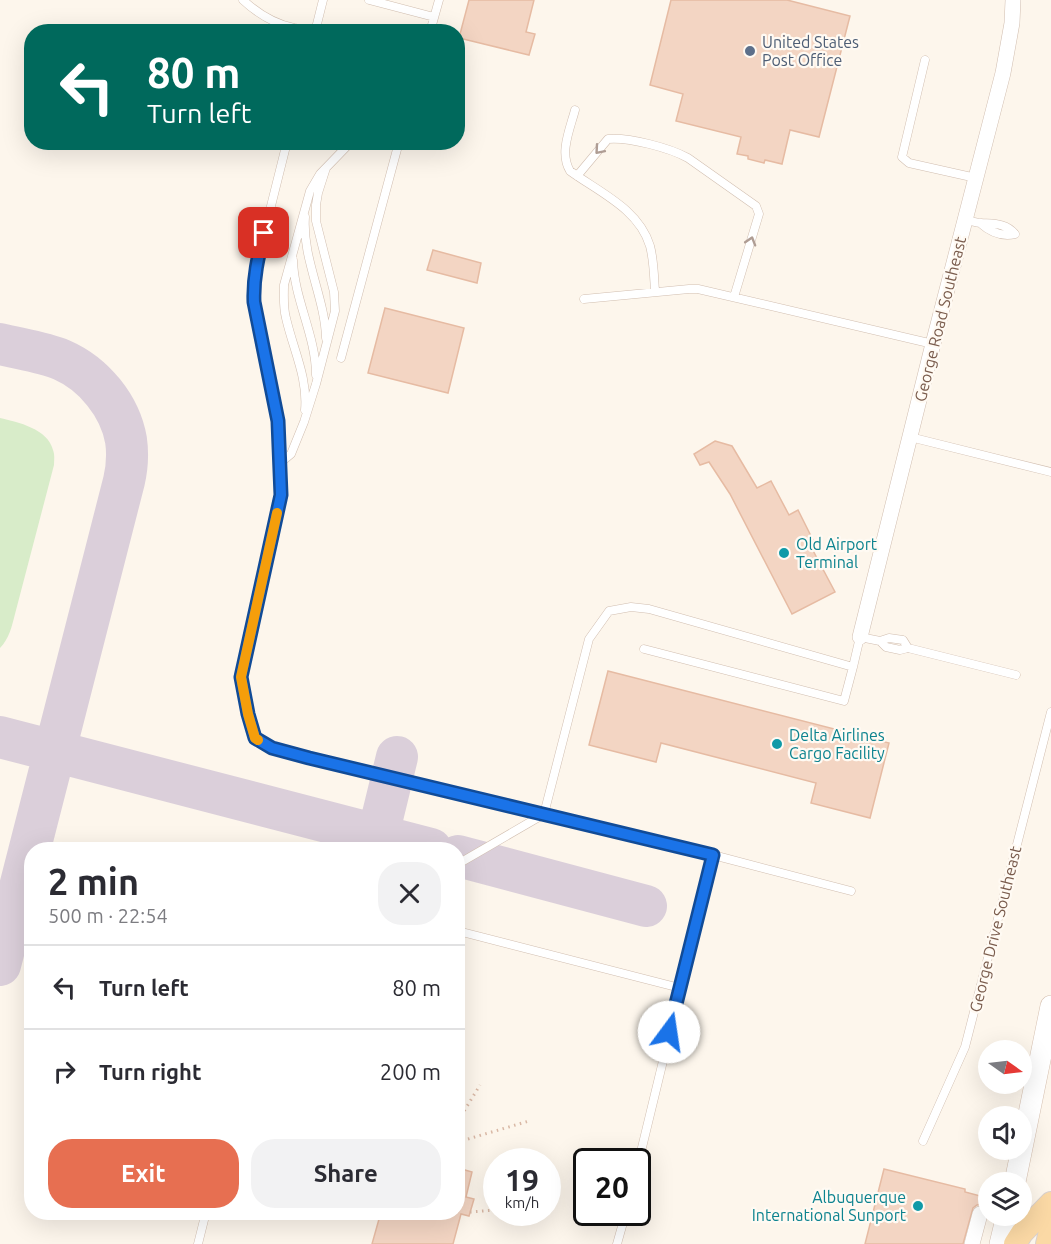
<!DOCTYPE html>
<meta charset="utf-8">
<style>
:root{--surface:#fff;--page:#f2f2f3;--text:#2b2b33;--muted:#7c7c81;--line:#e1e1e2;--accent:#e76f51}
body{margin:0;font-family:Ubuntu,sans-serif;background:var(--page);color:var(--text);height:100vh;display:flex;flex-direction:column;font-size:22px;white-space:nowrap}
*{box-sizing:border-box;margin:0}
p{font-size:20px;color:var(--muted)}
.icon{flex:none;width:33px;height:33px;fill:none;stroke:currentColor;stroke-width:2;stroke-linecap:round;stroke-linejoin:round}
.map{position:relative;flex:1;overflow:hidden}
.details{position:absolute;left:24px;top:842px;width:441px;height:378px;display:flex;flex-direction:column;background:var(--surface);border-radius:24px;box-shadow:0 6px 24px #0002}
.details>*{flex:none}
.hud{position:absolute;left:24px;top:24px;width:441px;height:126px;border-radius:24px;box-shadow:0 6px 24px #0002;background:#00695c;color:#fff;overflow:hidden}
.needle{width:39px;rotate:104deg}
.fabs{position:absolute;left:978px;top:1040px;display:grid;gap:12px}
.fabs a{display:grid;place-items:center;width:54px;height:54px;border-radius:50%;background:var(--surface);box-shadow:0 6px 24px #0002;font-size:30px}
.speed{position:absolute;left:483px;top:1148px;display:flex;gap:12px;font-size:30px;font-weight:700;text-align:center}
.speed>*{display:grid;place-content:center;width:78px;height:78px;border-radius:50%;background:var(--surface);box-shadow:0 6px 24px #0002;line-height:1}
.speed small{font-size:15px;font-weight:400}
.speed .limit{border:3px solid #111;border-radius:9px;background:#fff;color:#111}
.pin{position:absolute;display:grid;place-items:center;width:51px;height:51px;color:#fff;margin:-26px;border-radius:12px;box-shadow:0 3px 9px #0006}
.me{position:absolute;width:66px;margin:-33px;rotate:14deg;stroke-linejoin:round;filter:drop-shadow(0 0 4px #0008)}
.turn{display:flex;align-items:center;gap:21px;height:126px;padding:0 24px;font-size:27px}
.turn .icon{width:78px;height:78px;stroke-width:2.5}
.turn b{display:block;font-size:42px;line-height:51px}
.round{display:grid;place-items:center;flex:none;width:63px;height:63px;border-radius:24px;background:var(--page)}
.head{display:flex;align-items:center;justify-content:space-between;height:102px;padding:0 24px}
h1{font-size:36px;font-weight:700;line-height:45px}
.action{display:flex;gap:12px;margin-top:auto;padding:12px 24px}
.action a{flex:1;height:69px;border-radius:24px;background:var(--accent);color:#fff;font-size:24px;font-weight:700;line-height:69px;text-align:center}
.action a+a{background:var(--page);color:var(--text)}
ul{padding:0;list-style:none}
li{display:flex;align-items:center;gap:18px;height:84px;padding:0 24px;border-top:2px solid var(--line)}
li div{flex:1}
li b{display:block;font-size:22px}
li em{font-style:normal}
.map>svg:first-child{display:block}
.green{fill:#d8ecc9}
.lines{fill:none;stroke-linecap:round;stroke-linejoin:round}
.taxiway{stroke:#dbcfda;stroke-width:42}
.building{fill:#f3d5c3;stroke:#e6bba3;stroke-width:1.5}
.lane-casing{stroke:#d1beb0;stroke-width:9}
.street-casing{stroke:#d1beb0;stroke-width:16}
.secondary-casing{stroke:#d6c0b0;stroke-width:22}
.primary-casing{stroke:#dad1cd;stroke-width:24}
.path{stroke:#d9b8a5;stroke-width:3;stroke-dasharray:1.5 4.5;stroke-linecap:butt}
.lane{stroke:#fff;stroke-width:8}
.street{stroke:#fff;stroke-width:15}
.secondary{stroke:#fff;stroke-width:21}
.primary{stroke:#fbd9a5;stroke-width:22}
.oneway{stroke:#af9d94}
.route-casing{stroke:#114b97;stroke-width:15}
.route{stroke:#1a73e8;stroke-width:10}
.slow{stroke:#f59e0b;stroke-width:10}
.service-dot{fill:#5c6f8a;stroke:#fffaf3;stroke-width:2}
.culture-dot{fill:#0f9aa8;stroke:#fffaf3;stroke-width:2}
.labels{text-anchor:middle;stroke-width:4.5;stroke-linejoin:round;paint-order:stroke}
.service-label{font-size:16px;fill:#4e5e75;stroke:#fffaf3;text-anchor:start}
.street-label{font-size:16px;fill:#7a5c4d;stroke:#fffaf3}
.culture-label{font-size:16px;fill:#0d838f;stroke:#fffaf3;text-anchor:start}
</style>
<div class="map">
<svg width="1051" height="1244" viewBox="0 0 1051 1244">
<rect width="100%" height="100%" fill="#fdf6ec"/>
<path class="green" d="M0 418C18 422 48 429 53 450 55 455 54 460 54 465L15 614C12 626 9 639 0 648Z"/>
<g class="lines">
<path class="taxiway" d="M0 344C20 349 43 352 62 360 94 374 120 406 126 440 128 454 127 468 124 481L0 965
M0 737 431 849
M378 835 397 757
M458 856 646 906"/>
</g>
<path class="building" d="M469 0H534L526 32 535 34 529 55 459 38Z
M671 0H787L850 16 819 137 790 130 782 164 765 160 764 163 748 159V156L737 154 741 137 676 121 683 94 650 85Z
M433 250 481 263 477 283 427 270Z
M385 308 464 328 448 393 368 373Z
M715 441 732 446 757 488 771 481 789 515 798 510 813 540 809 543 835 592 792 614 730 494 709 462 700 465 694 454Z
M608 671 889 743 870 818 811 803 816 783 661 743 656 762 589 745Z
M458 1168 472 1172 466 1197 474 1199 469 1216 461 1214 453 1244H372L381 1212H458Z
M884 1169 965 1189V1192L988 1198V1209L982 1204 977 1205 973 1208 963 1244H865Z"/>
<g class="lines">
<defs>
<path id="lane" d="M243 0C257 13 275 24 294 28 305 30 317 29 328 32
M369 0 434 17
M315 32 323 0
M430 32 439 0
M925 60 902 157 909 163 976 178
M575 110C570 129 559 153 570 171 599 192 639 209 650 246 654 261 654 277 655 292
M287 142 255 270 253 285 254 302 278 421 281 495 241 677 248 714 255 738 272 748 309 758 713 855 851 891
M577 176 608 139C629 137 670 148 688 158L756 206 759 214 734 297
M305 217C302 258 325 298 326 338
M966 220C971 221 976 223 981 223 994 224 1006 223 1015 234
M980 223C990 232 1002 237 1015 234
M293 260C294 299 316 336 316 375
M584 299 689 289H698L933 344
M341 358 399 142
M305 410C308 378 293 349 286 318 283 307 284 296 284 285L310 191 320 174 351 142
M910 437 1051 472
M280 463 291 454 304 422 316 384 335 311 334 292 316 221V205L318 193 326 168
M880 641 889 638 903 640 908 648
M644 649 844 701 853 667
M458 864 544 814 589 639 609 611 631 607 649 609 853 667 860 637 880 641 886 647 900 650 908 648 1016 675
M458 931 680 988
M923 1141 965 1047 1051 712
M638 1164 713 855
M198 1244 206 1212
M617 1244 626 1212"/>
<path id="street" d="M860 637 933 344 1003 73 1012 23 1013 0
M972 1244 980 1214"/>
<path id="secondary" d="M1015 1182 1051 1006
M1000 1244 1007 1215"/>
<path id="primary" d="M1015 1244 1022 1233 1051 1203
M1047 1244 1051 1227"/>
</defs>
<use href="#lane" class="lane-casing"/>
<use href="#street" class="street-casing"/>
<use href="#secondary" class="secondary-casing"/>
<use href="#primary" class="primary-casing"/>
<path class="path" d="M458 1121 480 1085
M468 1139 529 1121
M470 1212 496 1210"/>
<use href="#lane" class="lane"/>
<use href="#street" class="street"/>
<use href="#secondary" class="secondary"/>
<use href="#primary" class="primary"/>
</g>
<defs><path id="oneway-chevron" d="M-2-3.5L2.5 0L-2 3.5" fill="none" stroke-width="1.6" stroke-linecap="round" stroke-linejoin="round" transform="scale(1.5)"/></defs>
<g class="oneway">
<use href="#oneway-chevron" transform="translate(599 150) rotate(131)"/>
<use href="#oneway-chevron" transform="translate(751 241) rotate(-73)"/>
</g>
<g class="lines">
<defs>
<path id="route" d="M264 233C258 257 253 278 254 302L278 421 281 495 241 677 248 714 255 738 272 748 309 758 713 855 669 1032"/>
</defs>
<use href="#route" class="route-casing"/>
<use href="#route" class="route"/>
<path class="slow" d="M258 740 255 738 248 714 241 677 277 513"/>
</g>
<circle class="service-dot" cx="750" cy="51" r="6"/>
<g class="culture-dot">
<circle cx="784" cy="553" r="6"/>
<circle cx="777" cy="744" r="6"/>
<circle cx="918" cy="1206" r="6"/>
</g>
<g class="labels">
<g class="service-label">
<text x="762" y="48">United States<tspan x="762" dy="18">Post Office</tspan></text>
</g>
<g class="street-label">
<text transform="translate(940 319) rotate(-76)" y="6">George Road Southeast</text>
<text transform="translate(995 929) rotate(-76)" y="6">George Drive Southeast</text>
</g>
<g class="culture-label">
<text x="796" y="550">Old Airport<tspan x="796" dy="18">Terminal</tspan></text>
<text x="789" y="741">Delta Airlines<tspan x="789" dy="18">Cargo Facility</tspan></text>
<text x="906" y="1203" text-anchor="end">Albuquerque<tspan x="906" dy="18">International Sunport</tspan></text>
</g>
</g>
</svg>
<div class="fabs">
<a><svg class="needle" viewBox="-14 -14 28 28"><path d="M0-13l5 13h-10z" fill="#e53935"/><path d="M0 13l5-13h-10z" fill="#7c7c81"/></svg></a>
<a><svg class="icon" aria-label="sound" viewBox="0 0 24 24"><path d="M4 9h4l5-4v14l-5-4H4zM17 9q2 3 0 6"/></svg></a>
<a><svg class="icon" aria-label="layers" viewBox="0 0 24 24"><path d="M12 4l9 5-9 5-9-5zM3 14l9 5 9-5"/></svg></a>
</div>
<div class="speed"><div>19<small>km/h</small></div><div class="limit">20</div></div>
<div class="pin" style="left:264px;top:233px;background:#d93025"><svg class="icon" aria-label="arrive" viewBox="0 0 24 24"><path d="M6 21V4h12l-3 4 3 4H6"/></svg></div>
<svg class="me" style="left:669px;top:1032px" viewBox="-20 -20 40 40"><circle r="19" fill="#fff"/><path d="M0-13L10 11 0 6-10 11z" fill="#1a73e8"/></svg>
<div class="hud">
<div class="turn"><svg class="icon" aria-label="left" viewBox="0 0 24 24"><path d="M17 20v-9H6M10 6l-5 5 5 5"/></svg><div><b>80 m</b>Turn left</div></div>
</div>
<section class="details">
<div class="head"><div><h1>2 min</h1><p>500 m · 22:54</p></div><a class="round"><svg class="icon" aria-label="close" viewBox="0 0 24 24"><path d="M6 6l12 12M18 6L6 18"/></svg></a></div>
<ul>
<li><svg class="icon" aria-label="left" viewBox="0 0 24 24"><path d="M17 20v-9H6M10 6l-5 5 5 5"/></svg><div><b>Turn left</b></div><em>80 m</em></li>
<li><svg class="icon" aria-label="right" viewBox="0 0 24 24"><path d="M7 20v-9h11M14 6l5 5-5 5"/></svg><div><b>Turn right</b></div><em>200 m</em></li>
</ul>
<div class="action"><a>Exit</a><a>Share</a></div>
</section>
</div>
